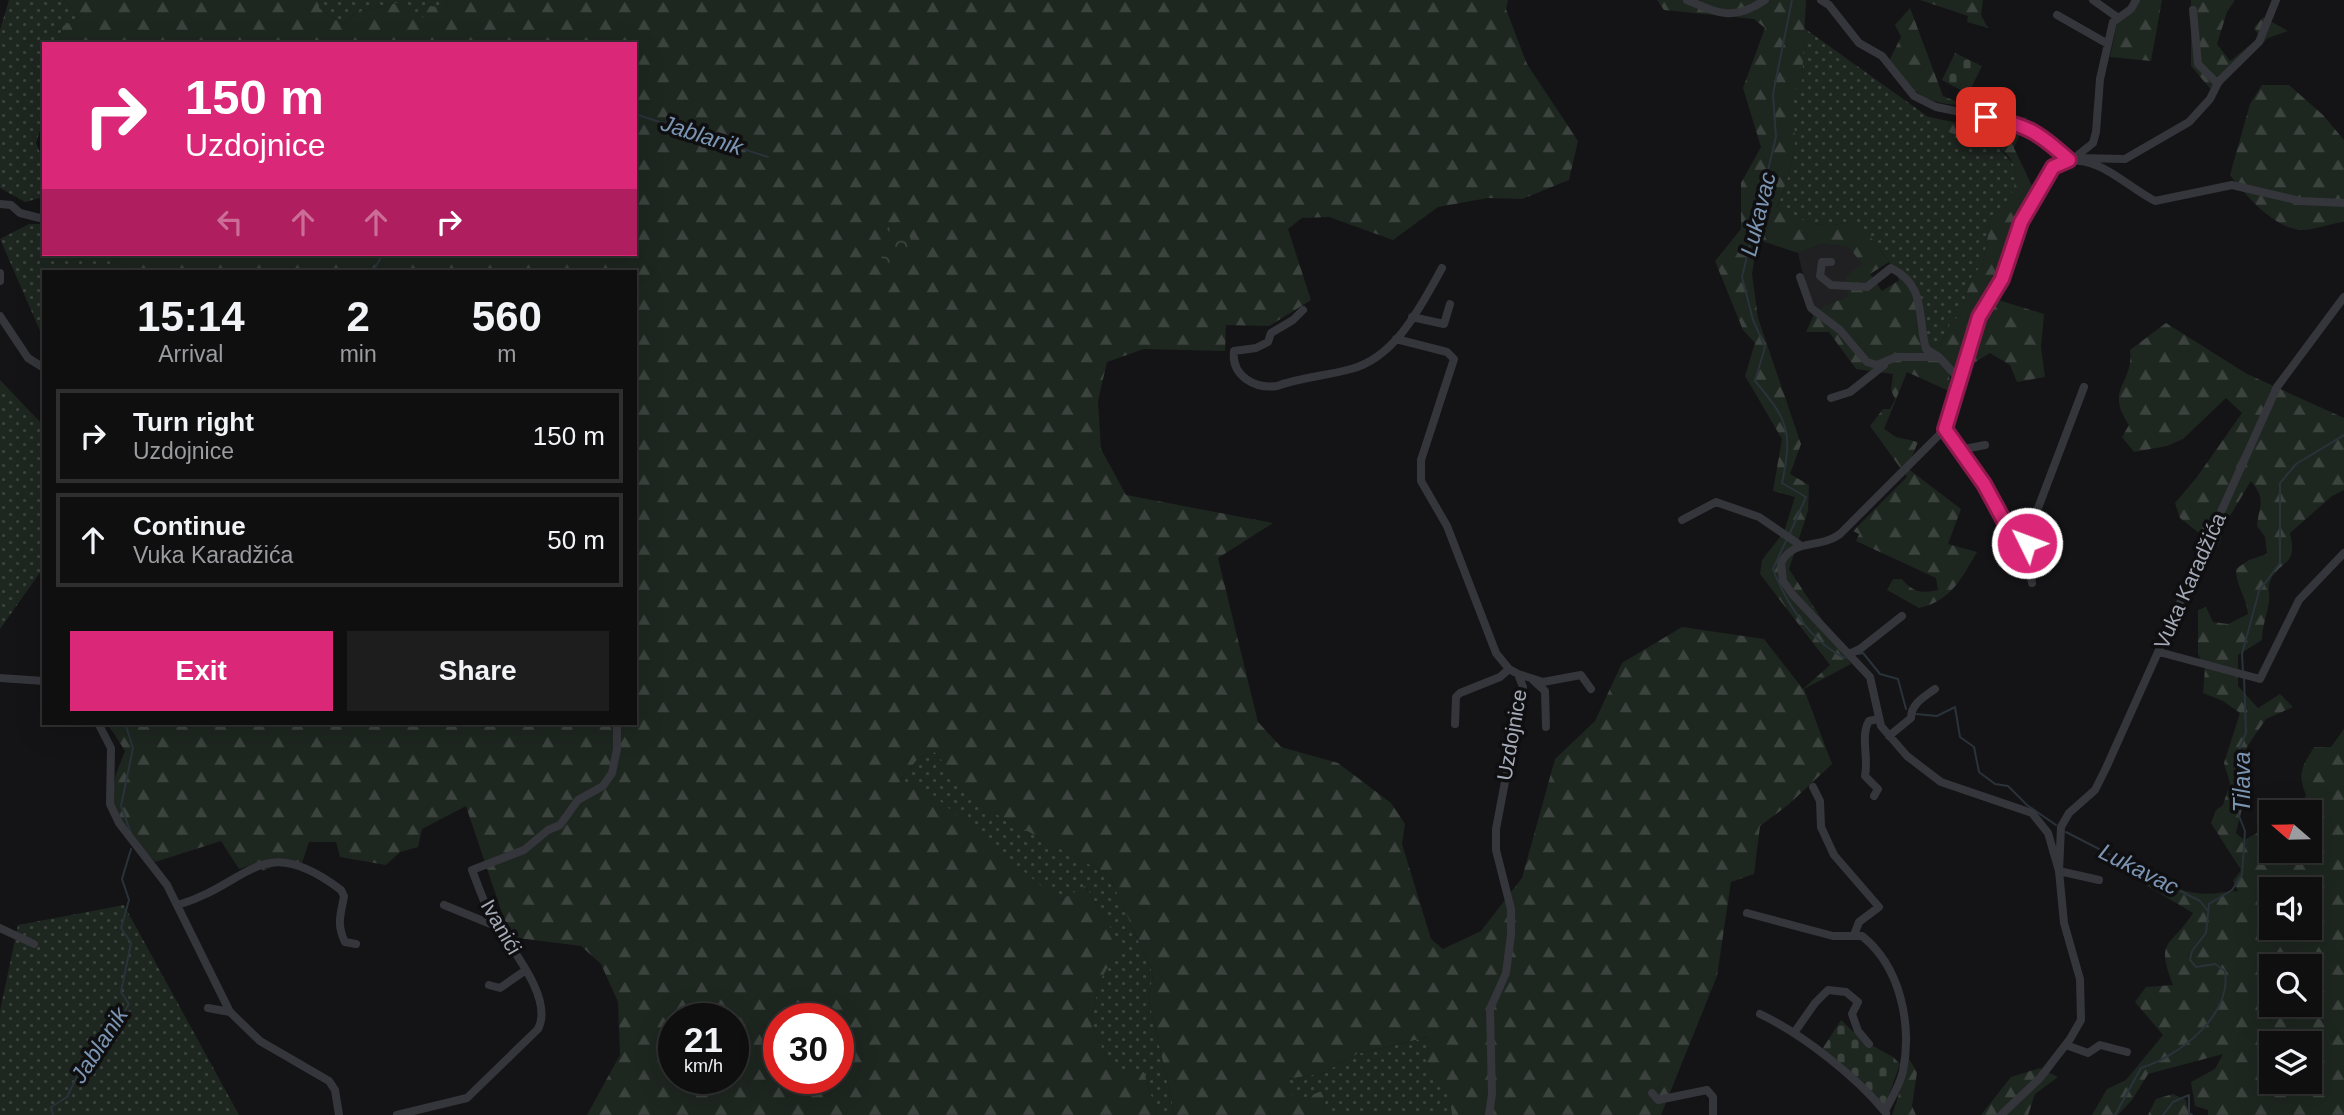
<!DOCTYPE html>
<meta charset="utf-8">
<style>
:root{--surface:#0f0f10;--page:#1d1d1e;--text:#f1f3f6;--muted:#9b9c9f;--line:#2f2f30;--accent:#db2777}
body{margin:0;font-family:Arial,sans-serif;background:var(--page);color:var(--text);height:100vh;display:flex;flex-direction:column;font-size:26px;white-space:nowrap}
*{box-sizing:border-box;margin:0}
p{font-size:23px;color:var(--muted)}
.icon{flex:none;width:38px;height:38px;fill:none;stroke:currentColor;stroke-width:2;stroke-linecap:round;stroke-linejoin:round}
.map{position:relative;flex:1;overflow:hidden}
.panel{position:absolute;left:42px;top:270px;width:595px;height:455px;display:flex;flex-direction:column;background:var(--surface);border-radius:0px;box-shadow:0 7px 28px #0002,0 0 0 2px var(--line)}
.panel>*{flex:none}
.banner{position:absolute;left:42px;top:42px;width:595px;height:214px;border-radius:0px;box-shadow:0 7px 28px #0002,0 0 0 2px var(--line);background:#db2777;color:#fff;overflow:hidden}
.needle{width:46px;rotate:290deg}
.controls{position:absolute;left:2259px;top:800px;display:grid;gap:14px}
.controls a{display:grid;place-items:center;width:63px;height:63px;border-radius:0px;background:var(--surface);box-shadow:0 7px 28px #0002,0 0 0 2px var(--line);font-size:35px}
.speed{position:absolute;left:658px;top:1003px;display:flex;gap:14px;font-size:35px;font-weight:700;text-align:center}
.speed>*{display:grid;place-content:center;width:91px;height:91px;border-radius:50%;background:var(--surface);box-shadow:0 7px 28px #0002,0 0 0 2px var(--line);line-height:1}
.speed small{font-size:18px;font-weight:400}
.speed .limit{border:10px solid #d22;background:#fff;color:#111}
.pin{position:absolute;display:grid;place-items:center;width:60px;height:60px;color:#fff;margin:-30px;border-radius:14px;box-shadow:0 4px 10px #0006}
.me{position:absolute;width:77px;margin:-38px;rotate:312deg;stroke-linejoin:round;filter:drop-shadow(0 0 5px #0008)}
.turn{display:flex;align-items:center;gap:24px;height:147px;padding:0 28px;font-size:32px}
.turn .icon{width:91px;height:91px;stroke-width:2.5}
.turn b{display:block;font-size:49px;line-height:60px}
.lanes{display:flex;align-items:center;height:66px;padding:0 28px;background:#0003;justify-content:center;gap:35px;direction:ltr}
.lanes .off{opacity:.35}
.eta{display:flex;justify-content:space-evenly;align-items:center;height:119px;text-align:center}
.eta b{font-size:42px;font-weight:700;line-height:49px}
.button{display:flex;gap:14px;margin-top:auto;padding:14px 28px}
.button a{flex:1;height:80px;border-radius:0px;background:var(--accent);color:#fff;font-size:28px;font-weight:700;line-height:80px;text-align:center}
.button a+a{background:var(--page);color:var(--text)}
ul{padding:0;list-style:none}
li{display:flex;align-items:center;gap:21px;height:94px;margin:0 14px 10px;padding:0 14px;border:4px solid var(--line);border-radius:0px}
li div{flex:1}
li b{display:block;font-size:26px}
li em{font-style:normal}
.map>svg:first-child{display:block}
.built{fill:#202023}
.grass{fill:url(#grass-dots)}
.forest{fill:url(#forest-firs);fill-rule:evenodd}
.cemetery{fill:url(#cemetery-stones)}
.park{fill:url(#park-crowns)}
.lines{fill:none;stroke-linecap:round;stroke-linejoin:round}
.stream{stroke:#2a323a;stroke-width:2}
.minor{stroke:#35363b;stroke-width:8}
.route-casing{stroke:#8e194d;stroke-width:18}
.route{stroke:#db2777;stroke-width:12}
.labels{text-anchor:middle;stroke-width:7;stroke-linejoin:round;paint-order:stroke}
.street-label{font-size:21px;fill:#a5aab7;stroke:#0f0f11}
.water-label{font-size:23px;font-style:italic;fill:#7b95b3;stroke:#0f0f11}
</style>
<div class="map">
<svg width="2344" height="1115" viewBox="0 0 2344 1115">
<defs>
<pattern id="grass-dots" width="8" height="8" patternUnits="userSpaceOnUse" patternTransform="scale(1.75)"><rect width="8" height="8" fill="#1e2620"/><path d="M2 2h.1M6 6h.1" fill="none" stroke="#3c433e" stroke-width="1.8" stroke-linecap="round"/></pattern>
<pattern id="forest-firs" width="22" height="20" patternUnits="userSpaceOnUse" patternTransform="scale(1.75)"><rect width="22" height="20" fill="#1e2620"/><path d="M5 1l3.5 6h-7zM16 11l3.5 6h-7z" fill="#3c433e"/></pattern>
<pattern id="cemetery-stones" width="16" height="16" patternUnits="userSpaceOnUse" patternTransform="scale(1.75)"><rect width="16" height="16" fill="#1e2620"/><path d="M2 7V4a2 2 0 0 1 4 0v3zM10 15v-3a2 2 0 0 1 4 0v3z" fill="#3c433e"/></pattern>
<pattern id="park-crowns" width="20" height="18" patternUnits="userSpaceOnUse" patternTransform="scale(1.75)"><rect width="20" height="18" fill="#1e2620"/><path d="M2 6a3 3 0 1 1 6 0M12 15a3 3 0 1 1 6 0" fill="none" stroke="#3c433e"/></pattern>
</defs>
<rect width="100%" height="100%" fill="#141416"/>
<path class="built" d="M1821 244 1850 247 1862 264 1848 296 1817 310 1813 317 1798 253Z"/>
<path class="grass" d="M9 0H65L79 17 63 26 57 44H44V117L36 143 44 162V197L25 202 0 188V30Z
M319 0H448L445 8 421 21 396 3 355 13 344 25 319 8Z
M1804 28 1952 134 1998 147 2014 165 2017 182 2004 208 1991 217 1983 264 1972 276 1960 315 1950 324 1940 346 1923 348C1909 299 1894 251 1850 222 1822 230 1801 221 1777 209 1791 168 1803 143 1787 101L1802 80Z
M29 224H44V254H109L130 271H44V340L0 239Z
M0 380 44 426V567L0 629Z
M935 752 976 803 1109 875 1153 974 1149 1000 1175 1115H1157L1144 1072H1113L1091 1024 1099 982 1120 945 1086 887 1059 901 1004 856 900 781 919 757Z
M124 905 239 1115H0V1011L18 925Z
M1429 1037 1427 1064 1451 1099 1452 1115H1325L1324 1090 1295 1102 1286 1079 1323 1073 1357 1054Z"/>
<path class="forest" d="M65 0H319V8L344 25 355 13 396 3 421 20 430 6 445 8 448 0H1508L1506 9 1527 64 1578 141 1569 180 1522 199 1488 198 1438 207 1393 240 1329 217 1302 218 1288 229 1311 300 1269 326 1226 325 1225 351 1144 349 1107 362 1098 401 1101 449 1126 495 1273 523 1218 558 1258 722 1281 747 1338 763 1391 803 1405 824 1402 844 1431 939 1443 949 1481 931 1522 878 1555 759 1595 721 1622 663 1682 627 1764 639 1803 689 1830 665 1760 574 1762 560 1784 532 1795 497 1773 491 1782 439 1745 376 1755 343 1743 330 1715 261 1741 229V183L1761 147 1743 88 1765 28 1754 19 1664 10 1657 0H1806L1802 80 1788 101C1803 143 1791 168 1777 208 1802 221 1822 230 1850 222L1869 235 1889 262 1870 274 1882 291 1901 279 1923 300 1916 323 1923 347 1940 346 1950 324 1960 315 1972 276 1983 264 1991 217C2015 200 2029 166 1997 147 1986 140 1968 140 1956 135 1944 131 1933 122 1923 116L1964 124 2027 117 2014 148 2033 188 1998 300 2044 314 2041 347 2045 377 2017 382 2010 365 1990 353 1956 374H1949L1951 392 1907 372 1884 429 1896 437 1918 442 1907 468 1961 509 1948 544 1977 552C1961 579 1951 601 1919 608L1887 590 1893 579H1902C1912 592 1922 594 1938 590L1936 578 1856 541 1859 534 1853 531 1907 477 1870 426 1883 409H1890L1895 399 1891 390 1893 374 1856 369 1829 332H1806L1816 310 1848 296 1846 276 1862 264 1849 247 1821 244 1798 253 1762 241 1755 254 1752 274 1758 318 1801 444 1790 474 1809 485 1808 511 1789 569 1851 664 1804 689 1832 764 1788 805 1760 826 1754 874 1731 882 1717 976 1661 1115H1452L1450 1099 1427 1064 1428 1037 1357 1054 1323 1073 1287 1079 1295 1102 1324 1090 1325 1115H1175L1149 1000 1153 974 1109 875 975 803 935 752 919 757 900 781 920 784 1059 901 1085 886 1121 945 1099 982 1091 1024 1113 1072H1144L1157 1115H587L620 1055 618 1002 601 964 581 946 510 937 466 806 422 829 418 847 400 852 386 865 340 857 336 842H309L300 869 283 862 263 871 257 863 239 869 221 841 155 862 128 834 110 804 116 774 125 751 109 726 113 723H635V271H130L109 254H635V44H57L63 26 79 17ZM674 1018H733V1078H674ZM779 1018H838V1078H779Z
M1920 0H1983L1981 15 1988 28 1967 22 1968 16Z
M2134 0H2162L2151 61 2110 57 2118 19 2133 13Z
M2191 0H2235L2227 12 2217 44 2230 61 2260 37 2254 28 2263 17 2288 31 2268 38 2214 93 2191 66Z
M1910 8 1943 96 1965 105C1925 105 1912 92 1889 61L1901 37 1895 25Z
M2262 85H2289L2323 115 2344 140V222C2331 223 2312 231 2300 230 2273 227 2245 195 2230 175L2250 104Z
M2166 323 2247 374 2344 418V490L2332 496 2290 533C2299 570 2277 558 2269 585 2268 590 2270 596 2269 602 2267 615 2262 626 2262 640L2238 655V686L2258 708 2280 694 2293 707 2266 719 2248 745 2240 766 2247 788 2236 833 2244 840 2259 832H2271L2272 850H2310V812H2299L2306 795C2297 773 2302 767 2314 747H2331L2344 729V1115H2208V1110L2195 1106 2191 1082 2215 1069 2223 1054 2148 1074 2132 1100 2118 1115H2092L2107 1089 2126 1080 2163 1035 2135 1002 2146 987 2173 985C2155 938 2170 949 2193 913L2108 863C2137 866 2162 886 2190 892 2208 896 2221 892 2238 891L2233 881 2241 870 2211 823 2216 810 2223 805 2230 783 2224 763 2240 713 2223 701 2203 693 2205 669 2198 654V610L2206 607 2213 622 2228 624 2248 614C2247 597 2236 587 2236 569L2249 560 2267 554 2265 537 2257 526C2259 504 2267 501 2251 481L2225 524 2219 544 2212 554 2199 533 2180 518 2175 503 2197 477 2242 413 2226 398 2183 439 2167 446 2134 452 2122 437 2129 425C2104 388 2134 384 2130 350ZM2272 889H2310V928H2272ZM2272 966H2310V1004H2272ZM2272 1043H2310V1082H2272Z
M1907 1056 1917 1072 1912 1106 1916 1115H1892L1904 1079Z
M2040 1068 2058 1077 2035 1094 2028 1115H1981L2011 1077Z
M2173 1094 2186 1100 2189 1115H2148L2156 1099Z"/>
<path class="cemetery" d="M1955 53 1982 66 1968 94 1942 80Z
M1841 1020 1861 1039 1893 1057 1900 1064 1885 1106 1821 1051Z"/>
<path class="park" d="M897 222 907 227 914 251 900 261 888 263 878 255 885 242 881 232Z"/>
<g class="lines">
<path class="stream" d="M635 114 768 157
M373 271 383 254
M1790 533 1806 497 1782 483C1793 431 1788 420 1755 381L1765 347 1753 320 1742 277 1776 137 1773 94 1792 0
M1786 541 1773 569C1786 603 1811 642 1845 658
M1858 654 1863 653 1880 674 1898 679 1906 709
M2243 672 2242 654 2259 591 2280 563V483L2296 464 2344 435
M1916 714 1937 716 1955 707 1960 737 1974 747 1979 772 1995 784 2008 786 2027 805 2056 825
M125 723 133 748 121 806 131 833
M2066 832 2200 901 2208 911
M53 1115 51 1107 67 1097 89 1052 105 1045 129 1004 121 992 131 943 121 928 129 900 122 879 131 849
M2115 1115 2141 1068C2179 1056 2232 1016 2225 971L2215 964 2196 967 2190 960 2192 951 2206 933 2209 904 2232 890 2242 875 2245 831 2237 811 2245 782 2239 750 2246 733 2244 677
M2163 1115 2173 1102 2189 1095V1113L2192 1115"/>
<path class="minor" d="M1687 0C1720 14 1734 21 1765 0
M1821 0 1829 5 1859 43 1882 56 1914 96 1936 107 2020 124 2038 134 2069 160
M2093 0 2117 17
M2193 10 2198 64 2217 83
M2057 15 2108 44
M2078 155 2093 143 2096 132 2100 79 2113 22 2131 9 2136 0
M2079 158 2125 159 2189 122 2210 99 2219 81 2259 42 2276 0
M0 204 11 205 20 213 44 219
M1831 262H1822L1820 276 1831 285 1867 287 1891 268C1927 286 1917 316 1926 349L1939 357
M0 273V281
M1800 277 1811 308 1840 330 1867 362 1877 365 1896 357H1939L1959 379
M1303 310 1293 320 1271 333 1268 342 1256 348 1234 351C1231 377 1256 389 1277 386 1302 377 1326 376 1351 369 1396 357 1421 306 1442 268
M0 316 28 358 44 368
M1412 317 1444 324 1450 304
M1396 339 1447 352 1454 359 1421 460V481L1447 526 1496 653 1509 669 1518 674 1523 687 1496 829V850L1511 909V935L1506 973 1490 1009 1492 1094 1489 1115
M1831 398 1850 392 1884 365
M1945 429 1984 484 2015 541 2024 545 2084 387
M1959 450 1985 445
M1682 520 1716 502 1759 517 1800 545
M2024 545 2032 583
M2159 652 2260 679 2299 600 2344 553
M1849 654 1860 649 1902 616
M1518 674 1543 682 1581 675 1591 689
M0 678 44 681
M1533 680 1545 691 1546 727
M98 723 111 748 110 804 119 823 167 885 230 1012 260 1041 329 1081 335 1090 339 1115
M1455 724 1456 697 1460 693 1500 677 1509 669
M1889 736 1911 718C1911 704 1924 697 1935 689
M1813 787 1820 801 1821 827 1834 855 1879 907 1859 922 1854 935
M1874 796 1878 789 1865 776C1869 758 1860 736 1869 721L1878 719
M2099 880 2059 871 2048 833 2032 813 1941 782 1907 756 1881 726 1870 677 1793 595 1783 581 1781 563C1793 538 1821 549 1840 534L1945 429 1979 317 2002 279 2021 222 2040 185 2058 162C2099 153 2122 184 2155 201L2232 185 2300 201 2344 203
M178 905C251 883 261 830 341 890L344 896C341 914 336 924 345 942L356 944
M444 905 498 927
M1747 913 1833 936H1862C1901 967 1912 1025 1903 1071 1900 1085 1891 1099 1885 1111
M0 928 34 944
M489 985 500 988 526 970
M208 1008 230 1012
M1760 1014C1802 1034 1856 1076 1886 1113
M1794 1033 1815 1003 1828 990 1846 992 1858 1002 1852 1014 1858 1031 1869 1044
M2066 1045 2088 1053 2100 1045 2127 1052
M1652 1093 1658 1100 1707 1090 1713 1097V1115
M397 1115 467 1098 538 1029C555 997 506 943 491 916 483 901 478 885 472 870L524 850 548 830 560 825 578 800 603 786 612 773 617 749V728
M2001 1115 2040 1078 2070 1039 2081 1020 2080 979 2064 923 2059 871 2061 827 2069 813 2095 790 2106 768 2277 387 2344 297"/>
</g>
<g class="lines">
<defs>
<path id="route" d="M1986 117C2028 126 2037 131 2069 160L2053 167 2021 222 2002 279 1979 317 1945 429 1984 484 2015 541 2022 546 2027 543"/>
</defs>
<use href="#route" class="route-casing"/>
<use href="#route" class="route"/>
</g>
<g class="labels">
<g class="street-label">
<text transform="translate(2190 581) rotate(-66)" y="7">Vuka Karadžića</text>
<text transform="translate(1512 735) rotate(-80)" y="7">Uzdojnice</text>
<text transform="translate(501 927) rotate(60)" y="7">Ivanići</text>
</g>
<g class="water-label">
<text transform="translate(702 135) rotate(18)" y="8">Jablanik</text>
<text transform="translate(1758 214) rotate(-76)" y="8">Lukavac</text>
<text transform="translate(2242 782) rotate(-90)" y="8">Tilava</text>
<text transform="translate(2139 869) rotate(27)" y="8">Lukavac</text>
<text transform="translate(99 1045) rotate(-57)" y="8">Jablanik</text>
</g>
</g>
</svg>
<div class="controls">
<a><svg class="needle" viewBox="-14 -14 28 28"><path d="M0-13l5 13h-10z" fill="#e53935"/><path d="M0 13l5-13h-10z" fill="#9b9c9f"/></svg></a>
<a><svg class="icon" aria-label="sound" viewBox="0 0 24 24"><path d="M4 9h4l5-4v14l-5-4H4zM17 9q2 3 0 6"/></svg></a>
<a><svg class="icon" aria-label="search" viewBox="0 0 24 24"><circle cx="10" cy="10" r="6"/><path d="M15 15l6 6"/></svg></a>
<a><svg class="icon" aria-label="layers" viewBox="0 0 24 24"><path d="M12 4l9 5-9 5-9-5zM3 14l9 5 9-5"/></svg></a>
</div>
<div class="speed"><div>21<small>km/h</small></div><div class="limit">30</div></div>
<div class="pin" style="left:1986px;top:117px;background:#d93025"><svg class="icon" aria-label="arrive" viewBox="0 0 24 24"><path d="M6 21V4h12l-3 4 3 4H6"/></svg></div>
<svg class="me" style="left:2027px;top:543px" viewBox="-20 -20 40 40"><circle r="17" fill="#db2777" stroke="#fff" stroke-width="3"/><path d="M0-11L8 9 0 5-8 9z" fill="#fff"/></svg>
<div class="banner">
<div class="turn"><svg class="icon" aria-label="right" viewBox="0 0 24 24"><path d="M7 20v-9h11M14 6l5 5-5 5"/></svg><div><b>150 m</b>Uzdojnice</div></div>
<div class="lanes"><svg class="icon off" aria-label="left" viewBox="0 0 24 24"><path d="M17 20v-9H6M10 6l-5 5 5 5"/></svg><svg class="icon off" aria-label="ahead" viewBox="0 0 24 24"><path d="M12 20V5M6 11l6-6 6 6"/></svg><svg class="icon off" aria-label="ahead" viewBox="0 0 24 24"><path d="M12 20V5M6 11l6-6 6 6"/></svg><svg class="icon" aria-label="right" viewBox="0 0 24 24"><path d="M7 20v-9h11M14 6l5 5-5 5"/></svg></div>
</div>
<section class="panel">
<div class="eta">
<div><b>15:14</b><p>Arrival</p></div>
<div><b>2</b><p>min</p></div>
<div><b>560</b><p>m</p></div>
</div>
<ul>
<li><svg class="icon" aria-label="right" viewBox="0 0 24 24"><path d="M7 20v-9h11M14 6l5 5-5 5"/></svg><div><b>Turn right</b><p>Uzdojnice</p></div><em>150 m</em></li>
<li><svg class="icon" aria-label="ahead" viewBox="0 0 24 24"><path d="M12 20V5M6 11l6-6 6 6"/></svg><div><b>Continue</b><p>Vuka Karadžića</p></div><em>50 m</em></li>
</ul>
<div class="button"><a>Exit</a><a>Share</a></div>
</section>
</div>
